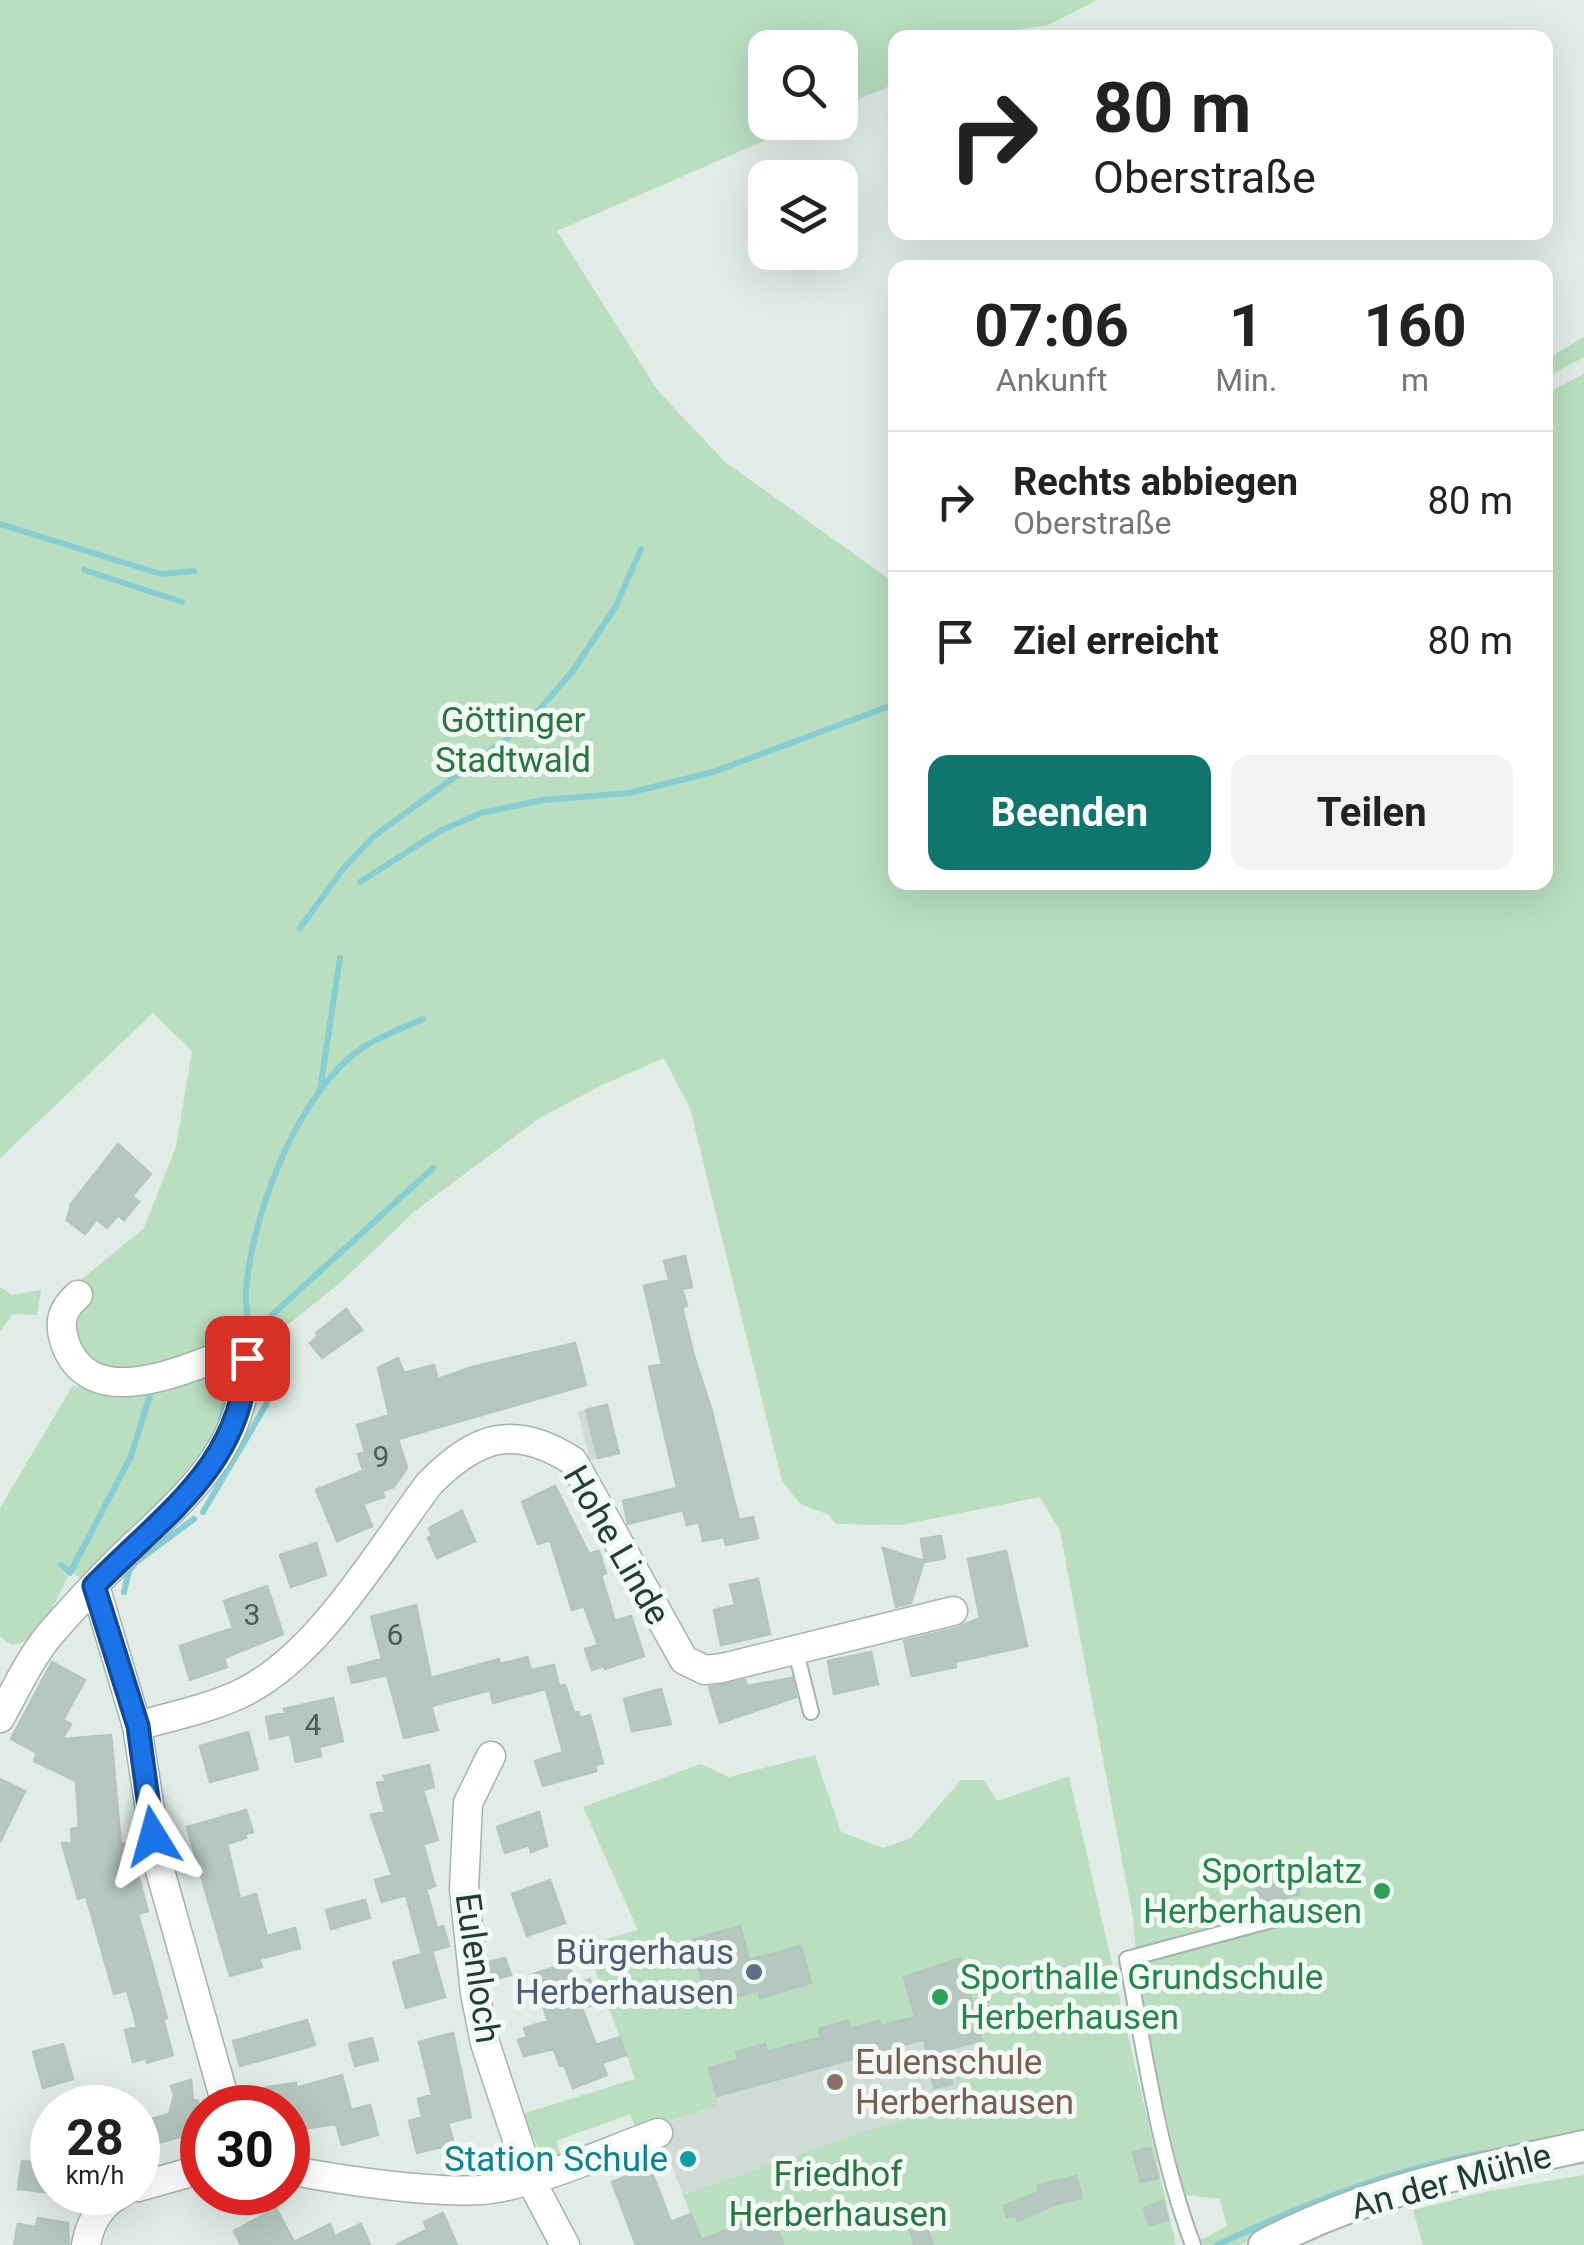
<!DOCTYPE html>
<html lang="de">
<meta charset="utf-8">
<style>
:root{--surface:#fff;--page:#f2f2f2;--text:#222;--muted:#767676;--line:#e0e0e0;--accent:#0f766e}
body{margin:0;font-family:Roboto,sans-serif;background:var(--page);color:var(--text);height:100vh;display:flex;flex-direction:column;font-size:38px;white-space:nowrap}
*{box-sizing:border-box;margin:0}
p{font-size:32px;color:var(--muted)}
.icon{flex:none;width:55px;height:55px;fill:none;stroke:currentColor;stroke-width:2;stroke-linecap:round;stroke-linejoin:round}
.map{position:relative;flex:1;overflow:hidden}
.panel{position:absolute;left:888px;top:260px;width:665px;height:630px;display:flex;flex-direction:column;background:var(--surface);border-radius:20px;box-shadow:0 10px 40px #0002}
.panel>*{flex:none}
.hud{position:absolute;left:888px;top:30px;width:665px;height:210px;border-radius:20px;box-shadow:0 10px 40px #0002;background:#fff;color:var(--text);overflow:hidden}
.buttons{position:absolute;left:748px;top:30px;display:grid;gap:20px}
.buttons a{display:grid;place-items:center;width:110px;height:110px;border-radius:20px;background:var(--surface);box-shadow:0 10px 40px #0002;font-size:50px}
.speed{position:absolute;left:30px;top:2085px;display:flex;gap:20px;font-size:50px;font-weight:700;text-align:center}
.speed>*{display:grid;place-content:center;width:130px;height:130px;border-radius:50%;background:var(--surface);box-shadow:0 10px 40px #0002;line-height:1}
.speed small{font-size:25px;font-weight:400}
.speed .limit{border:15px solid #d22;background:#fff;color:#111}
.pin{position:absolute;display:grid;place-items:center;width:85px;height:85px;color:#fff;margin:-42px;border-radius:20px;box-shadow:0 5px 15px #0006}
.me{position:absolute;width:110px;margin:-55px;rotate:352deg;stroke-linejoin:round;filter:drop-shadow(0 0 8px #0008)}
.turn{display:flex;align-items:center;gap:35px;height:210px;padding:0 40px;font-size:45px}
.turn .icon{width:130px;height:130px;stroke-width:2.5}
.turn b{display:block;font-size:70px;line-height:85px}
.eta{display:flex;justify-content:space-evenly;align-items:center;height:170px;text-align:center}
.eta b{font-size:60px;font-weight:700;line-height:70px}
.button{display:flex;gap:20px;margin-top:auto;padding:20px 40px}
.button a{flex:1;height:115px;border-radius:20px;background:var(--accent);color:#fff;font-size:40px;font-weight:700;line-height:115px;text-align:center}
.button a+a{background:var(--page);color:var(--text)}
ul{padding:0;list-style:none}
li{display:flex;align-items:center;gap:30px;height:140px;padding:0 40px;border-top:2px solid var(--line)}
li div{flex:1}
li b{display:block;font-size:38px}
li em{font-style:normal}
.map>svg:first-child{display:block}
.built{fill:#cfdcd5}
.green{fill:#b9dec0}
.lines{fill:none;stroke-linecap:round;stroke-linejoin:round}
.stream{stroke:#86cdd4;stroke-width:6}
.building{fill:#b6c7bf;stroke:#b3c6bd;stroke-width:2.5}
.service-casing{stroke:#a4b4ad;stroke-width:18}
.minor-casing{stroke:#a4b4ad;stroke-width:31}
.tertiary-casing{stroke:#a4b4ad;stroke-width:34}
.service{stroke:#fff;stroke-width:14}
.minor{stroke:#fff;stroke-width:28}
.tertiary{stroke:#fff;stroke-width:30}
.route-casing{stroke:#114b97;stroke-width:25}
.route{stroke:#1a73e8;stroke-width:18}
.leisure-dot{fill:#2e9e5b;stroke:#f2f9f5;stroke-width:4}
.service-dot{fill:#5c6f8a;stroke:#f2f9f5;stroke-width:4}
.education-dot{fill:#8d6e63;stroke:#f2f9f5;stroke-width:4}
.culture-dot{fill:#0f9aa8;stroke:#f2f9f5;stroke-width:4}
.labels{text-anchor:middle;stroke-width:10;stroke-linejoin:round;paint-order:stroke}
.number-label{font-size:30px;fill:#466057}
.park-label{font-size:35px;fill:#297641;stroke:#f2f9f5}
.street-label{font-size:35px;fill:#213e34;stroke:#f2f9f5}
.leisure-label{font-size:35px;fill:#27864d;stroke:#f2f9f5;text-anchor:end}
.service-label{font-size:35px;fill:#4e5e75;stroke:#f2f9f5;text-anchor:end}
.education-label{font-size:35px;fill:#785e54;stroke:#f2f9f5;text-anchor:start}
.culture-label{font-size:35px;fill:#0d838f;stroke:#f2f9f5;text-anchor:end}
</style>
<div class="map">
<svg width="1584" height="2245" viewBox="0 0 1584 2245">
<rect width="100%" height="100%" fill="#e1ece6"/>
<path class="built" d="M607 1405 619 1453 590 1461 578 1412Z
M960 1958 986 2051 963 2104 877 2127 683 2195 657 2126 716 2106 709 2068 737 2060 736 2052 765 2044 768 2051 820 2037 819 2029 848 2021 851 2028 879 2021 881 2026 904 1977Z"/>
<path class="green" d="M0 0H1097L1048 25 1018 30 1001 37 895 38V84L840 107V48H765V122L805 123 557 231 658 391 725 462 895 583V882H1545V715L1552 709 1545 689V394L1584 374V2140L1307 2211 1240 2245H1203L1201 2240 1227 2226 1220 2199 1186 2195 1181 2182 1140 1998 1133 1918 1060 1531 1040 1497 901 1525 836 1524 829 1515 800 1504 782 1481 690 1108 664 1058 602 1085 538 1119 415 1211 340 1283 251 1354 217 1444 86 1583 62 1564 59 1568 68 1576C57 1598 40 1642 13 1645L0 1637V1508L73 1385 107 1396 148 1391 83 1361 59 1298 144 1228 176 1147 192 1051 153 1013 0 1158Z
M1584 337V357L1545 378V360Z
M0 1287 12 1295 41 1290 37 1315 13 1314 0 1331Z
M815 1755 841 1832 883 1848 911 1838 961 1780H984L997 1801 1069 1776 1176 2245H703L683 2195 877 2127 962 2104 951 2061 985 2051 959 1959 904 1977 915 2017 881 2026 879 2021 850 2029 847 2021 820 2029 821 2037 767 2052 765 2044 739 2051 736 2052 738 2060 710 2067 717 2096 716 2106 637 2132 630 2114 556 2141 562 2159 552 2163 544 2160 522 2114 635 2079 586 1945 638 1930 583 1807 701 1764 729 1777Z
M1584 2175V2245H1423L1413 2210 1489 2191Z"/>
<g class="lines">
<path class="stream" d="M0 524 161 574 194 571
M84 570 182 602
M360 882 440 831 481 813 543 800 629 793 713 772 895 704
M300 928 343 869 374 836 504 741 538 711 572 672 616 606 641 549
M320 1090 340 958
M271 1316 433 1168
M238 1335 250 1330C248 1318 245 1304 246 1292 252 1216 292 1110 349 1058 369 1040 399 1030 423 1019
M220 1421 227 1398
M203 1512 266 1405 276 1363
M61 1565 70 1573 131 1456 152 1389
M124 1592 129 1571 136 1562 194 1519
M1217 2245C1303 2204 1389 2170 1484 2153"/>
</g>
<path class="building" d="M118 1144 151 1174 132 1196 139 1202 124 1220 118 1215 107 1228 97 1219 85 1234 67 1220 71 1204Z
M685 1256 692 1287 682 1289 687 1306 682 1307 694 1356 711 1408 739 1520 753 1517 758 1538 726 1545 724 1537 703 1541 699 1522 687 1525 683 1510 628 1524 623 1501 677 1488 649 1367 662 1364 644 1286 669 1280 664 1261Z
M346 1309 362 1330 322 1358 310 1343 318 1336 316 1333Z
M575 1343 586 1385 398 1439 407 1468 394 1487 382 1491 384 1497 363 1504 372 1526 337 1541 316 1490 363 1471 358 1454 365 1452 357 1425 389 1415 378 1368 398 1358 404 1373 434 1365 438 1379 472 1367Z
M607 1405 619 1453 598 1458 586 1410Z
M555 1486 589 1554 599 1551 606 1573 601 1575 615 1621 631 1616 644 1656 605 1669 604 1666 592 1670 585 1649 598 1645 584 1606 572 1610 550 1540 538 1544 522 1502Z
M462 1511 475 1541 437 1558 428 1538 432 1536 429 1528Z
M941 1536 945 1558 925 1562 921 1539Z
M316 1543 326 1575 291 1587 280 1555Z
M883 1548 924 1561 911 1603 896 1607Z
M1006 1551 1027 1646 955 1662 956 1667 912 1676 904 1641 957 1628 980 1618 968 1559Z
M758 1579 770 1634 721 1645 714 1610 735 1605 730 1585Z
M267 1586 283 1634 224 1658 227 1667 190 1680 180 1646 233 1628 224 1601Z
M416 1605 431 1678 499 1659 500 1664 527 1657 531 1670 554 1665 559 1685 493 1703 490 1690 431 1706 438 1730 404 1738 387 1675 352 1683 348 1668 382 1659 371 1617Z
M871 1652 878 1684 834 1694 828 1661Z
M52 1662 85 1680 63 1720 71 1724 62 1739 111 1735 121 1845 129 1843 148 1911 138 1914 167 2018 163 2019 173 2055 147 2063 146 2058 133 2062 125 2030 137 2027 127 1990 114 1994 86 1896 78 1899 62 1843H72L71 1829 79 1828 76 1781 34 1761 37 1753 11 1739Z
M792 1678 796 1697 720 1723 709 1687 745 1680 747 1686Z
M565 1685 574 1713 578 1712 580 1718 590 1715 603 1763 595 1765 596 1771 543 1786 535 1761 563 1752 546 1690Z
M661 1689 671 1724 632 1731 624 1699Z
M333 1698 343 1741 319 1747 321 1756 296 1762 290 1734 270 1739 266 1717 285 1713 284 1709Z
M248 1732 258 1769 210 1782 200 1746Z
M429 1765 434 1787 423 1790 438 1840 423 1844 435 1886 426 1889 437 1928 443 1926 449 1946 422 1954 406 1895 382 1902 375 1880 392 1875 371 1815 385 1812 377 1783 386 1781 384 1776Z
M0 1779 25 1791 0 1842Z
M246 1810 253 1832 245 1834 246 1838 227 1844 240 1899 256 1894 267 1936 295 1928 300 1948 259 1959 262 1967 230 1976 187 1827Z
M539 1812 547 1846 531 1852 529 1845 505 1853 497 1827Z
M1294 1870 1300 1894 1260 1904 1254 1880Z
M550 1880 565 1923 527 1936 512 1894Z
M365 1900 370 1918 331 1929 326 1910Z
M740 1926 749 1960 801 1946 811 1983 760 1998 758 1990 725 2000 721 1987 705 1992 691 1940Z
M432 1951 445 1997 406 2008 393 1962Z
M505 1958 511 1975 492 1980 489 1962Z
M960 1958 982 2040 945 2050 952 2084 934 2088 924 2039 717 2096 709 2068 738 2060 736 2052 765 2044 767 2052 821 2037 819 2029 848 2021 850 2029 879 2021 881 2026 915 2017 904 1977Z
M568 1963 575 1984 590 1979 597 2004 582 2008 596 2045 620 2037 626 2055 602 2063 607 2075 573 2088 564 2065 560 2066 554 2049 524 2056 518 2040 527 2037 524 2028 548 2021 533 1974Z
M307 2020 315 2045 240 2066 233 2041Z
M453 2033 471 2117 448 2123 454 2144 417 2153 409 2121 422 2117 418 2099 432 2095 419 2042Z
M372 2038 378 2060 355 2066 349 2044Z
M63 2044 73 2079 43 2088 33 2052Z
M342 2075 351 2110 370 2105 378 2135 342 2145 336 2124 288 2131V2108H268L266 2087 296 2083V2088Z
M191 2080 193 2100 198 2101 191 2134 158 2143 151 2119 169 2114 174 2095 171 2086Z
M1150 2148 1158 2178 1141 2182 1133 2152Z
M22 2161 52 2165V2193L18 2189Z
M650 2167 671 2222 691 2214 701 2240 772 2212 783 2245H636L612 2182Z
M1076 2176 1082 2198 1053 2205 1018 2221 1016 2215 1007 2217 1004 2206 1039 2192 1037 2186Z
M1163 2201 1168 2220 1149 2225 1144 2208Z
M276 2208 294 2242 330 2224 335 2236 361 2224 370 2245H241L234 2231Z
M443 2213 457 2245H396L427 2230 424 2222Z
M38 2218 68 2223 69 2245H14L18 2224 36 2227Z
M926 2225 933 2245H915L910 2231Z"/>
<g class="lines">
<defs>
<path id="service" d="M795 1648 811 1712
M1193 2245C1159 2154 1145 2054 1127 1959L1302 1912"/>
<path id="minor" d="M95 1586 137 1726 159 1867 227 2108
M0 1718C16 1689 30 1658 51 1633 73 1608 96 1583 119 1560 184 1497 252 1447 246 1346 196 1364 92 1419 65 1343 58 1322 62 1309 78 1295
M137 1726C172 1716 208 1709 240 1694 318 1657 378 1552 429 1484 476 1436 514 1423 573 1461L684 1660 705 1670 722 1668 953 1611
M491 1756 468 1803 464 1889 475 1993 485 2043 530 2179 565 2245
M288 2170C341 2180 427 2193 481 2190 534 2186 607 2151 658 2133
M138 2187 202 2169
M86 2245C90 2221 101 2204 123 2192"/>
<path id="tertiary" d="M1264 2245C1367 2191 1472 2170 1584 2146"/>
</defs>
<use href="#service" class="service-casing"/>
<use href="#minor" class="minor-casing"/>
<use href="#tertiary" class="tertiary-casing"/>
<use href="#service" class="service"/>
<use href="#minor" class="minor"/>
<use href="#tertiary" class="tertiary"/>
</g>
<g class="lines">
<defs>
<path id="route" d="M153 1836 138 1726 94 1586C162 1516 243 1465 247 1358"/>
</defs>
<use href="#route" class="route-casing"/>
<use href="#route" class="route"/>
</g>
<g class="leisure-dot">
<circle cx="1382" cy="1891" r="10"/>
<circle cx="940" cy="1997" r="10"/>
</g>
<circle class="service-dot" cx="754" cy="1972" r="10"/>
<circle class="education-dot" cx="835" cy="2082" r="10"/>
<circle class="culture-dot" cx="688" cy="2159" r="10"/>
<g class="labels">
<g class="number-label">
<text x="381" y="1467">9</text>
<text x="252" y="1625">3</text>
<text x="395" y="1645">6</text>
<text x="313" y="1735">4</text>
</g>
<g class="park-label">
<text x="513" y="732">Göttinger<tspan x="513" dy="40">Stadtwald</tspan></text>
<text x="838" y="2186">Friedhof<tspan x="838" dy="40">Herberhausen</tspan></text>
</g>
<g class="street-label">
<text transform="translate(617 1545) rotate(60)" y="12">Hohe Linde</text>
<text transform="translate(478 1968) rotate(82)" y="12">Eulenloch</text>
<text transform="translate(1451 2181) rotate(-15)" y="12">An der Mühle</text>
</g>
<g class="leisure-label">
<text x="1362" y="1883">Sportplatz<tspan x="1362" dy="40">Herberhausen</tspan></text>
<text x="960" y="1989" text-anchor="start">Sporthalle Grundschule<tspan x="960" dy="40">Herberhausen</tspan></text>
</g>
<g class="service-label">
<text x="734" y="1964">Bürgerhaus<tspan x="734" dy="40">Herberhausen</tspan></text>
</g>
<g class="education-label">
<text x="855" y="2074">Eulenschule<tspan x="855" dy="40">Herberhausen</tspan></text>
</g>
<g class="culture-label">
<text x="668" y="2171">Station Schule</text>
</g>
</g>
</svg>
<div class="buttons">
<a><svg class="icon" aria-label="search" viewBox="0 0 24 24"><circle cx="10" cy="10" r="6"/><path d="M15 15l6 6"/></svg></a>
<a><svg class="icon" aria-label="layers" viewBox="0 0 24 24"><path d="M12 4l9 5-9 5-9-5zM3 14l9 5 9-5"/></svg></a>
</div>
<div class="speed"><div>28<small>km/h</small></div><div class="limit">30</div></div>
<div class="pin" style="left:247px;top:1358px;background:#d93025"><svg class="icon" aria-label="arrive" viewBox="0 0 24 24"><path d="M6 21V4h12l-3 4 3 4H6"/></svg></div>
<svg class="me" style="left:153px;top:1836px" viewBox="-20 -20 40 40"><path d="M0-17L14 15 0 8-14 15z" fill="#1a73e8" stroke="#fff" stroke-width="4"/></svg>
<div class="hud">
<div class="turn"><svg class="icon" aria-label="right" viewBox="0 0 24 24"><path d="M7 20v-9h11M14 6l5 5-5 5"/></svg><div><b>80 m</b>Oberstraße</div></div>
</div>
<section class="panel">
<div class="eta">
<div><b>07:06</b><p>Ankunft</p></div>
<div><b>1</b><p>Min.</p></div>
<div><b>160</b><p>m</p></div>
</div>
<ul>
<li><svg class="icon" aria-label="right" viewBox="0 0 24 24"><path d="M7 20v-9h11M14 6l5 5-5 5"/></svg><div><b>Rechts abbiegen</b><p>Oberstraße</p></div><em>80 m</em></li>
<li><svg class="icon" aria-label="arrive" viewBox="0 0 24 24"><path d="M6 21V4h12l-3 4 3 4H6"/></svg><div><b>Ziel erreicht</b></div><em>80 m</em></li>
</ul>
<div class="button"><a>Beenden</a><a>Teilen</a></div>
</section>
</div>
